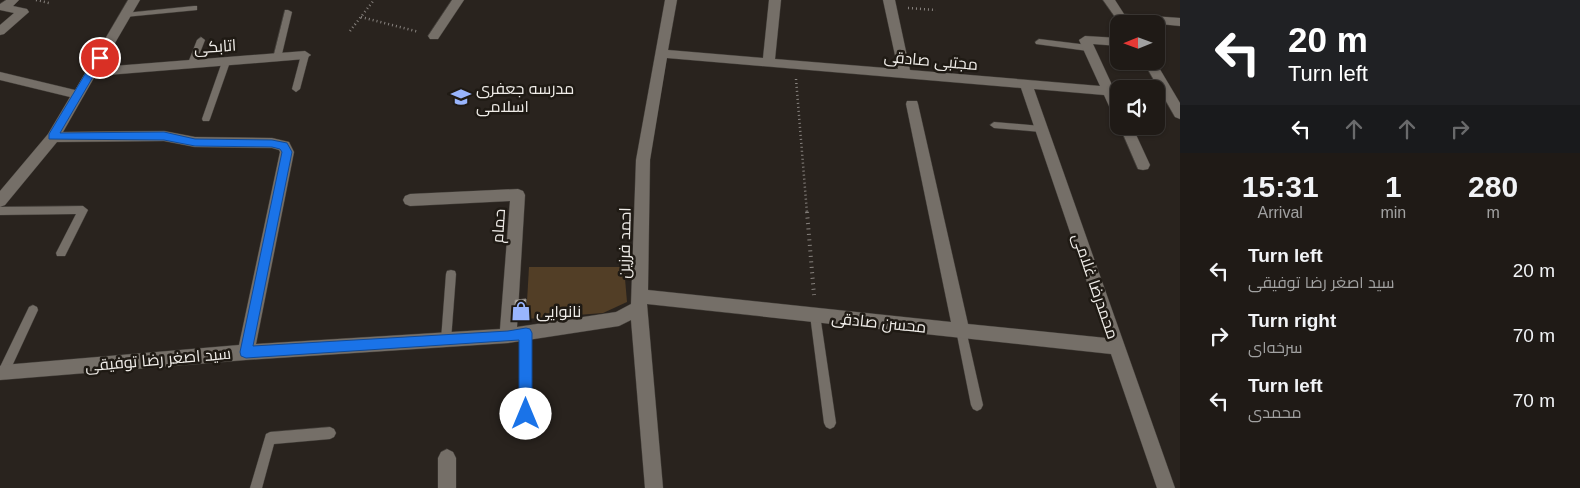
<!DOCTYPE html>
<meta charset="utf-8">
<style>
:root{--surface:#1f1a16;--page:#27231f;--text:#f1f3f6;--muted:#a1a1a1;--line:#3c3835}
body{margin:0;font-family:Arial,Cairo,sans-serif;background:var(--page);color:var(--text);height:100vh;display:flex;flex-direction:column;font-size:19px;white-space:nowrap}
*{box-sizing:border-box;margin:0}
p{font-size:16px;color:var(--muted)}
.icon{flex:none;width:28px;height:28px;fill:none;stroke:currentColor;stroke-width:2;stroke-linecap:round;stroke-linejoin:round}
.map{position:relative;flex:1;overflow:hidden}
.drawer{display:flex;flex-direction:column;background:var(--surface);width:400px}
.drawer>*{flex:none}
.top-card{background:#202124;color:#fff;overflow:hidden}
.needle{width:32px;rotate:269deg}
.tools{position:absolute;left:1110px;top:15px;display:grid;gap:10px}
.tools a{display:grid;place-items:center;width:55px;height:55px;border-radius:10px;background:var(--surface);box-shadow:0 1px 4px #0004,0 0 0 1px var(--line);font-size:25px}
.pin{position:absolute;display:grid;place-items:center;width:42px;height:42px;color:#fff;margin:-21px;border:2px solid #fff;border-radius:50%;box-shadow:0 1px 5px #0007}
.me{position:absolute;width:55px;margin:-28px;rotate:0deg;stroke-linejoin:round;filter:drop-shadow(0 0 4px #0008)}
.turn{display:flex;align-items:center;gap:18px;height:105px;padding:0 25px;font-size:22px}
.turn .icon{width:65px;height:65px;stroke-width:2.5}
.turn b{display:block;font-size:35px;line-height:42px}
.lanes{display:flex;align-items:center;height:48px;padding:0 25px;background:#0003;justify-content:center;gap:25px;direction:ltr}
.lanes .off{opacity:.35}
.eta{display:flex;justify-content:space-evenly;align-items:center;height:85px;text-align:center}
.eta b{font-size:30px;font-weight:600;line-height:35px}
ul{padding:0;list-style:none}
li{display:flex;align-items:center;gap:15px;height:65px;padding:0 25px}
li div{flex:1}
li b{display:block;font-size:19px}
li em{font-style:normal}
main{display:flex;flex:1;min-height:0}
.map>svg:first-child{display:block}
.green{fill:#523e26}
.lines{fill:none;stroke-linecap:round;stroke-linejoin:round}
.service-casing{stroke:#423e39;stroke-width:1}
.minor-casing{stroke:#423e39;stroke-width:1}
.path-far1{stroke:#88837f;stroke-width:2.5;stroke-dasharray:1 3;stroke-linecap:butt}
.path{stroke:#88837f;stroke-width:4;stroke-dasharray:1 4.5;stroke-linecap:butt}
.service{fill:#756f68;fill-rule:evenodd}
.minor{fill:#756f68;fill-rule:evenodd}
.wall{fill:#a49e97}
.building{fill:#bfb8b0;stroke:#86817b}
.route{fill:#1a73e8;stroke:#114b97}
.labels{text-anchor:middle;stroke-width:5;stroke-linejoin:round;paint-order:stroke}
.street-label{font-size:16px;fill:#efece8;stroke:#1f1a14}
.poi-label{font-size:16px;fill:#efece8;stroke:#1f1a14;text-anchor:start}
</style>
<main>
<div class="map">
<svg width="1180" height="488" viewBox="0 0 1180 488">
<rect width="100%" height="100%" fill="#29231e"/>
<path class="green" d="M529 267H624L627 302 603 313 526 319Z"/>
<g class="lines">
<defs>
<path id="service" d="M194 6H197V10L125 17 121 15 125 13Z
M285 10H288L292 12 281 58 277 61 273 58Z
M201 37 205 40 196 63 192 66 189 65 188 63 197 40Z
M1039 39 1088 45 1092 48 1088 51 1036 44 1035 42Z
M305 52 309 55 300 89 296 92 292 89 301 55Z
M226 59 230 62 210 119 209 121H203L202 119 222 62Z
M994 122 1041 126 1045 129 1041 132 994 128 990 125Z
M83 206 88 210 65 256H57L56 253 76 214 0 215V207Z
M451 270 455 271 456 274 451 340 450 344 446 345 442 344 441 340 446 274 447 271Z
M33 305 37 307 38 310 7 377 3 378 0 377V367L29 307Z
M815 310 819 312 820 315 836 423 834 427 830 429 826 427 824 423 810 315 811 312Z
M961 325 965 327 966 330 983 405 981 409 977 411 973 409 971 405 956 330 957 327Z
M526 328 530 330 531 333 532 414 530 418 526 420 522 418 520 414 521 333 522 330Z
M330 427 334 429 336 433 334 437 330 439 274 444 262 488H250L266 434 270 432Z"/>
<path id="minor" d="M6 0H19L13 6 27 9 29 12 4 34 0 35V25L14 13 0 10V4Z
M128 0H140L101 67 305 51 311 55 305 59 95 76 63 132 164 131 195 137 272 138 289 142 294 152 256 344 500 329 510 201 410 206 405 204 403 200 405 196 410 194 518 189 523 191 525 195 517 327 616 312 631 304 636 160 665 0H677L668 50 763 58 769 0H781L775 59 898 69 883 0H895L910 70 1100 86 1079 40 1085 36 1119 38V46L1093 44 1119 100V119L1114 117 1104 95 1034 89 1175 488H1157L1111 354 647 304 663 488H645L631 320 619 326 508 343 246 360 0 380V366L3 365 239 345 280 152 279 150 272 148 195 147 164 141 57 142 5 205 0 207V191L48 134 70 97 0 80V72L75 90ZM667 58 1021 88 1106 338 968 324 918 104 917 101H907L906 104 951 322 648 290 650 160Z
M452 0H464L438 39H430L428 36Z
M1103 0H1115L1124 14 1180 18V26L1130 21 1132 24H1120Z
M1143 61H1155L1180 103V119L1175 117Z
M1119 125 1132 126 1150 165 1148 169 1143 170 1138 169Z
M447 449 453 452 456 458V488H438V458L441 452Z"/>
</defs>
<use href="#service" class="service-casing"/>
<use href="#minor" class="minor-casing"/>
<path class="path-far1" d="M36 0 49 3
M908 8 936 10
M361 17 419 32
M350 31 374 0
M796 79 807 213"/>
<path class="path" d="M807 212 814 295"/>
<use href="#service" class="service"/>
<use href="#minor" class="minor"/>
</g>
<path class="wall" d="M526 299V319L515 320 514 316Z"/>
<path class="building" d="M526 299V316H514L515 300Z"/>
<path class="route" d="M100 55 104 58 60 133 164 132 195 139 272 140 287 143 292 152 253 346 508 331 526 328 530 329 532 333V414L530 419 526 421 521 419 519 414V340L246 358 241 356 240 352 282 152 280 149 272 147 195 146 164 140 49 139V134L96 56Z"/>
<defs>
<symbol id="school-bare" viewBox="-9 -9 18 18"><path d="M0-5L7-2L0 1L-7-2ZM-4 1L0 2.5L4 1V4Q0 6-4 4Z" fill="#99b5fd" stroke="#1f1a14" stroke-width="2.5" paint-order="stroke"/></symbol>
<symbol id="shop-bare" viewBox="-9 -9 18 18"><path d="M-5-2.5h2.3a2.7 3.5 0 0 1 5.4 0H5L5.5 6h-11ZM-1.5-2.5h3a1.5 2.3 0 0 0-3 0Z" fill="#99b5fd" stroke="#1f1a14" stroke-width="2.5" paint-order="stroke"/></symbol>
</defs>
<g fill-rule="evenodd">
<use href="#school-bare" x="447" y="83" width="28" height="28"/>
<use href="#shop-bare" x="507" y="297" width="28" height="28"/>
</g>
<g class="labels">
<g class="street-label">
<text transform="translate(215 46) rotate(-4)" y="6">اتابکی</text>
<text transform="translate(931 60) rotate(5)" y="6">مجتبی صادقی</text>
<text transform="translate(498 226) rotate(-86)" y="6">حمام</text>
<text transform="translate(624 243) rotate(-89)" y="6">احمد فرزین</text>
<text transform="translate(1096 286) rotate(71)" y="6">محمدرضا غلامی</text>
<text transform="translate(879 322) rotate(6)" y="6">محسن صادقی</text>
<text transform="translate(158 359) rotate(-5)" y="6">سید اصغر رضا توفیقی</text>
</g>
<g class="poi-label">
<text x="476" y="94">مدرسه جعفری<tspan x="476" dy="18">اسلامی</tspan></text>
<text x="536" y="317">نانوایی</text>
</g>
</g>
</svg>
<div class="tools">
<a><svg class="needle" viewBox="-14 -14 28 28"><path d="M0-13l5 13h-10z" fill="#e53935"/><path d="M0 13l5-13h-10z" fill="#a1a1a1"/></svg></a>
<a><svg class="icon" aria-label="sound" viewBox="0 0 24 24"><path d="M4 9h4l5-4v14l-5-4H4zM17 9q2 3 0 6"/></svg></a>
</div>
<div class="pin" style="left:100px;top:58px;background:#d93025"><svg class="icon" aria-label="arrive" viewBox="0 0 24 24"><path d="M6 21V4h12l-3 4 3 4H6"/></svg></div>
<svg class="me" style="left:526px;top:414px" viewBox="-20 -20 40 40"><circle r="19" fill="#fff"/><path d="M0-13L10 11 0 6-10 11z" fill="#1a73e8"/></svg>
</div>
<section class="drawer">
<div class="top-card">
<div class="turn"><svg class="icon" aria-label="left" viewBox="0 0 24 24"><path d="M17 20v-9H6M10 6l-5 5 5 5"/></svg><div><b>20 m</b>Turn left</div></div>
<div class="lanes"><svg class="icon" aria-label="left" viewBox="0 0 24 24"><path d="M17 20v-9H6M10 6l-5 5 5 5"/></svg><svg class="icon off" aria-label="ahead" viewBox="0 0 24 24"><path d="M12 20V5M6 11l6-6 6 6"/></svg><svg class="icon off" aria-label="ahead" viewBox="0 0 24 24"><path d="M12 20V5M6 11l6-6 6 6"/></svg><svg class="icon off" aria-label="right" viewBox="0 0 24 24"><path d="M7 20v-9h11M14 6l5 5-5 5"/></svg></div>
</div>
<div class="eta">
<div><b>15:31</b><p>Arrival</p></div>
<div><b>1</b><p>min</p></div>
<div><b>280</b><p>m</p></div>
</div>
<ul>
<li><svg class="icon" aria-label="left" viewBox="0 0 24 24"><path d="M17 20v-9H6M10 6l-5 5 5 5"/></svg><div><b>Turn left</b><p>سید اصغر رضا توفیقی</p></div><em>20 m</em></li>
<li><svg class="icon" aria-label="right" viewBox="0 0 24 24"><path d="M7 20v-9h11M14 6l5 5-5 5"/></svg><div><b>Turn right</b><p>سرخه‌ای</p></div><em>70 m</em></li>
<li><svg class="icon" aria-label="left" viewBox="0 0 24 24"><path d="M17 20v-9H6M10 6l-5 5 5 5"/></svg><div><b>Turn left</b><p>محمدی</p></div><em>70 m</em></li>
</ul>
</section>
</main>
